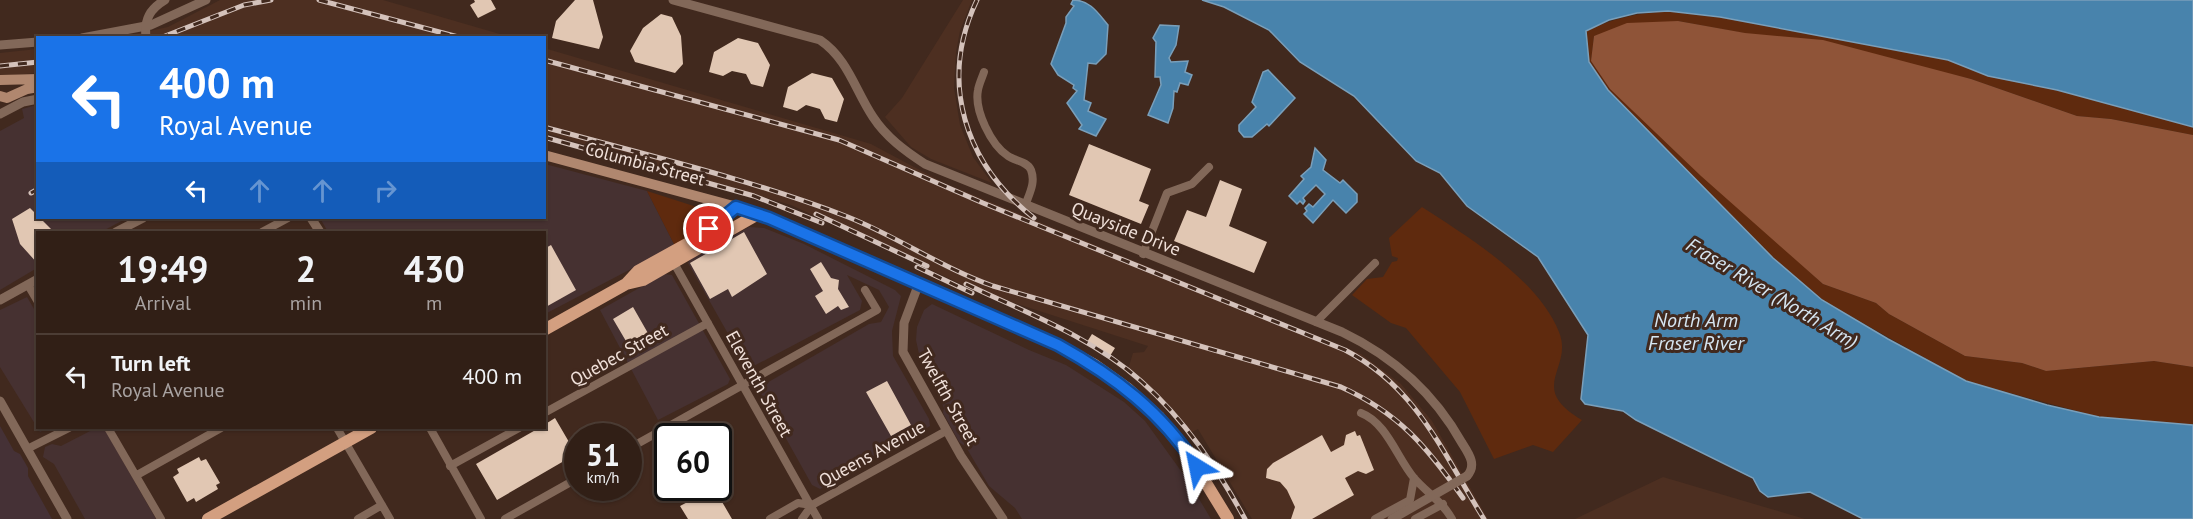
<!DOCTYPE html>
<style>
:root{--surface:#311f16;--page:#3d2c23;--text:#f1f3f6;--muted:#a8a2a1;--line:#4c3d35}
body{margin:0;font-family:"PT Sans",sans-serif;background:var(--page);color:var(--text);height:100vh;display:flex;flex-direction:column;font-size:22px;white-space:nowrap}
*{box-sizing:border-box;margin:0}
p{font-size:20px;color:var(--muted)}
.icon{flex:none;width:33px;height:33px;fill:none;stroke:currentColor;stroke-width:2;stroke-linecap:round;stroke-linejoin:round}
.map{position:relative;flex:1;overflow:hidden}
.details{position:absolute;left:36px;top:231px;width:510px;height:198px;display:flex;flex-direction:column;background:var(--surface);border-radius:0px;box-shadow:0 2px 4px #0004,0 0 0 2px var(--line)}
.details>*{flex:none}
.top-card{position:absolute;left:36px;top:36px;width:510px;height:183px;border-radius:0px;box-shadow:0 2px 4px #0004,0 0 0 2px var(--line);background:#1a73e8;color:#fff;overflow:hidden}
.speed{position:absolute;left:564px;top:423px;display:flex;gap:12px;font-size:30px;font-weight:700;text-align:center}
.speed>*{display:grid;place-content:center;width:78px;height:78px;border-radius:50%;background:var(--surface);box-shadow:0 2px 4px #0004,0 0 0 2px var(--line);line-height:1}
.speed small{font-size:15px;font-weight:400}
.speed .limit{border:3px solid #111;border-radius:9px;background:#fff;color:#111}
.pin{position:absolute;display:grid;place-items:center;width:51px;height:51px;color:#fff;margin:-26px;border:3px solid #fff;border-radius:50%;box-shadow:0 2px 6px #0007}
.me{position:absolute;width:66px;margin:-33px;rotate:325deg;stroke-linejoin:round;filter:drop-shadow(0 0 4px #0008)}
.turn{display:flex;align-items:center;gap:21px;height:126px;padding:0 24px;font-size:27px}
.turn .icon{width:78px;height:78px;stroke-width:2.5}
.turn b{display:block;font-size:42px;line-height:51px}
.lanes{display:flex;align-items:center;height:57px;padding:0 24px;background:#0003;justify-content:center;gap:30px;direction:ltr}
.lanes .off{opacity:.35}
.eta{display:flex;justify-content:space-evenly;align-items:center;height:102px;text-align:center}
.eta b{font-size:36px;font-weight:700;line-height:42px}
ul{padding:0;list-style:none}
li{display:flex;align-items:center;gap:18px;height:84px;padding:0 24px;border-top:2px solid var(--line)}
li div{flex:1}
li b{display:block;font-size:22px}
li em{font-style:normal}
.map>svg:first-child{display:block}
.commercial{fill:#463131}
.built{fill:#4d2f21}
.education{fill:#453136}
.green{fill:#5f2a0e}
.forest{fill:#8f5438}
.water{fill:#4883ac;stroke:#7a9fba;stroke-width:1.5}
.building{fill:#e1c7b3}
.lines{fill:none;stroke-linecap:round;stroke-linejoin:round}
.minor{stroke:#826859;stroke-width:8}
.tertiary{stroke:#826859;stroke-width:9}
.secondary{stroke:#b0876f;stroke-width:10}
.primary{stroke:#d39f80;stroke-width:12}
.rail-casing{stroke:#d4c2bb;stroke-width:5}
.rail{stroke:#41291e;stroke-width:3;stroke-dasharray:9;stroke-linecap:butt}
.tertiary-bridge{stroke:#826859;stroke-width:9}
.route-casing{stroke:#114b97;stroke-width:15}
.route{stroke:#1a73e8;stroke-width:10}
.labels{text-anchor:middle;stroke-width:6;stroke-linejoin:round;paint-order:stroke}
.street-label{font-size:18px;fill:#f0e0d9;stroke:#41291e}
.water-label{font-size:20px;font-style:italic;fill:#d6e6f2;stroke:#41291e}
</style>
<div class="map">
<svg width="2193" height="519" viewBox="0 0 2193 519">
<rect width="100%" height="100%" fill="#41291e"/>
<path class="commercial" d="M37 105 38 218H127L101 232H38L37 268 0 290V131L24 118 22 109Z
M545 164 647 191 675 246 545 314 544 232H328L320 218H544Z
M749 227 764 228 804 244 895 290 901 296 892 331 893 356 929 419 930 426 820 489 812 485 760 392V387L869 324 881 322 889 307 879 290 847 275 862 301 860 310 748 369 688 263 690 259Z
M664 274 672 275 730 379 728 384 658 420 600 310Z
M27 297 37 314 38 428H48L40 432 0 367V310Z
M932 304 1029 350 1066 365 1124 402 1145 421 1189 482 1211 519H1022L1015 508 989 486 966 447 959 442 943 413 944 408 919 354 916 340 917 327 924 310Z
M96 428H104L156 519H85L54 464 43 457 45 447 52 444 61 446Z"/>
<path class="built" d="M220 0H383L510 37 116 38 168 27Z
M963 0H972L960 31 956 52 954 88 960 125 973 157 992 183 931 159 911 147 885 117 902 98Z
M544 48 871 144 944 183 1361 354 1401 384 1432 421 1488 519H1252L1198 429 1188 434 1174 416 1127 373 1133 353 1144 352 1148 346 974 290 791 205 545 133Z
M37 49V73L0 76V53Z
M1663 477 1805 519H1575Z"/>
<path class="education" d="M0 426 14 451 20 454 28 468V476L52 519H0Z"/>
<path class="green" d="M1668 11 1720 17 1948 60 1988 76 2057 90 2193 127V135L2111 119 2077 116 1971 79 1900 62 1678 21 1594 36 1591 61 1610 89 1823 284 1876 303 1889 314 1965 356 2022 363 2046 371 2154 361 2193 367V425L2099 417 1966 381 1822 300 1773 258 1608 90 1589 62 1586 31C1614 18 1638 13 1668 11Z
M647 191 700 208 705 215 704 224 675 246Z
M1422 207C1468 237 1538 279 1559 332 1574 369 1526 387 1582 420L1553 452 1533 445 1494 459 1460 392 1406 328 1391 323 1352 295 1367 279 1383 277 1392 262 1397 261 1398 258 1392 256 1389 238Z"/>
<path class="forest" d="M1678 21 1745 33 1823 40 1971 79 2077 116 2111 119 2193 135V367L2154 361 2046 371 2022 363 1965 356 1889 314 1876 303 1823 284 1701 176 1610 89 1591 61 1594 36 1627 23Z"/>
<path class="water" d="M1073 0C1090 0 1098 13 1108 25L1106 54 1096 64 1088 63 1084 100 1091 103 1088 111 1106 119 1096 136 1079 129 1082 125 1067 103 1077 91 1073 88 1074 85 1058 75 1051 64 1066 23V17L1074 6 1071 4Z
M1202 0H2193V127L2057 90 1988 76 1948 60 1720 17 1668 11 1637 13 1609 20 1586 31 1589 62 1608 90 1773 258 1822 300 1888 339 1966 381 2047 405 2099 417 2193 425V519H1863L1810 492 1768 497 1760 491 1753 478 1636 420 1623 411 1585 404 1581 399 1588 335 1538 257 1467 206 1440 173 1416 161 1354 96 1300 62 1269 30 1224 7Z
M1160 25 1179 26 1176 45 1169 58 1171 62 1188 61 1185 72 1192 75 1188 85 1180 83 1177 92 1174 91 1173 108 1168 123 1148 115 1161 85 1160 77H1155L1156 42 1153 38Z
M1268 70 1295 98 1269 126 1267 124 1252 137H1244L1239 131V125L1256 107 1252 102 1263 72Z
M1315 148 1326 160 1323 170 1340 183 1343 180 1357 194V202L1346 213 1333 200 1313 223 1304 214 1307 211 1305 208 1309 204 1313 207 1325 194 1316 185 1303 198 1305 201 1303 204 1300 201 1297 204 1289 196 1304 179 1301 176 1311 167Z"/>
<path class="building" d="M474 0H491L496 9 478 18 470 5 475 2Z
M575 0H593L603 37 599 49 552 38 556 21Z
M661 14 672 17 681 36 683 64 675 73 635 62 630 51 643 28Z
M738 38 758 43 770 65 763 87 751 84 746 74 732 71 723 76 709 72 714 52Z
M812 73 832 78 844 99 837 122 825 119 820 109 806 105 797 111 783 107 788 87Z
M1089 144 1151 169 1139 201 1149 205 1141 224 1069 195Z
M1220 180 1242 189 1229 226 1267 242 1254 273 1174 241 1187 210 1206 217Z
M30 208 54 232H38V264L20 244 12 219Z
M744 232 767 274 732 297 728 289 710 299 690 263Z
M551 245 576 290 544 308V249Z
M821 262 831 278 839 280 838 289 849 307 841 310 838 306 826 314 815 296 823 291 810 269Z
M633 307 653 342 633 353 613 319Z
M1092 334 1115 348 1110 356 1087 342Z
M887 381 911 425 891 436 866 392Z
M555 418 576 454 497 500 476 464 539 428H544V425Z
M1355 431 1357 436 1360 435 1374 470 1366 474 1358 471 1345 478 1354 495 1312 519H1291L1295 507 1287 490 1280 482 1266 478 1267 469 1273 463 1322 435 1331 452 1344 445 1346 435Z
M199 457 201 461 206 459 220 483 216 485 218 489 196 502 194 498 187 502 173 477 179 473 177 469Z
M714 488 732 519H688L680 506Z"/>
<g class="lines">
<path class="minor" d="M984 72C982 78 979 84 978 90 974 110 991 145 1008 156 1015 161 1027 161 1031 170 1036 183 1029 194 1025 206
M262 232 288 218
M1143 254 1167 193 1192 184 1209 167
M674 263 818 519
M28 285 38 302
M1316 322 1375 263
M544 413 708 323
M1361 413C1387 423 1397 458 1414 478 1427 493 1442 501 1452 519
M108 428 161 519
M337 428 390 519
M430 428 481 519
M27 449 69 428
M628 449 877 310 865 290
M450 466 519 428
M137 475 221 428
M358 519 382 505
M505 519 578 478
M770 519 798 503 812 505
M802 519 812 505 946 431
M1375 519 1410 500 1414 478
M1415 519 1443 504"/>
<path class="tertiary" d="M673 0 820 40C848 59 855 90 873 117 886 137 905 151 925 164L1342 332C1394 357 1434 393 1462 443 1469 454 1477 465 1467 476
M82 38 151 25 206 0
M0 45 38 42
M0 114 23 102 38 99
M311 218 320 232
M116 232 143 218
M919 283 904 323 903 352 961 456 1003 519
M0 300 38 279
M0 401 67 519"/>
<path class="secondary" d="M0 80 38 79
M0 96 7 98 27 89 38 87
M544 155 737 207"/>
<path class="primary" d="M626 284 638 271 694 240 737 207 769 218 919 283 1058 345 1093 364 1128 389 1159 417 1187 452 1228 519
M544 330 626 284 643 280 758 214
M208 519 371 428"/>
<defs>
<path id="rail" d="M319 0 462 38
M977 0C938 82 965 164 1034 218
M160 38 244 5 271 0
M544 60 839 140 983 203 1345 350C1418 388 1443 454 1484 519
M0 66 38 62
M544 127C646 155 750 179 848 217 898 237 942 268 993 286L1341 387C1399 413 1427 447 1463 498
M544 137 754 196 822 223
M31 193 38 189
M816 214 927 266
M917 267 972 293
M966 284C1024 312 1092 337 1141 381 1185 420 1217 468 1245 519"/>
</defs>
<use href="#rail" class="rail-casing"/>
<use href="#rail" class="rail"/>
<path class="tertiary-bridge" d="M146 38C144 19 150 9 165 0
M1392 519 1467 476"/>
</g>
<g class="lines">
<defs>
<path id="route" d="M709 229 736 207 769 218 1058 345C1114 376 1162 412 1197 467"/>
</defs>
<use href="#route" class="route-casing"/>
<use href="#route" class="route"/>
</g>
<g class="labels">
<g class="street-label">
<text transform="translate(645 164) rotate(15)" y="6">Columbia Street</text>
<text transform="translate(1126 229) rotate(22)" y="6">Quayside Drive</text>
<text transform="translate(619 355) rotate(-29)" y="6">Quebec Street</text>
<text transform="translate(759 384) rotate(61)" y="6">Eleventh Street</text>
<text transform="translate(948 397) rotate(61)" y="6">Twelfth Street</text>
<text transform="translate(872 454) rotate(-29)" y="6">Queens Avenue</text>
</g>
<g class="water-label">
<text transform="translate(1772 293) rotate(31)" y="7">Fraser River (North Arm)</text>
<text x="1696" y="327">North Arm<tspan x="1696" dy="23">Fraser River</tspan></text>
</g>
</g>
</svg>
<div class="speed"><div>51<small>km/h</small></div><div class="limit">60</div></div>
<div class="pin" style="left:709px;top:229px;background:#d93025"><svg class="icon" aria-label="arrive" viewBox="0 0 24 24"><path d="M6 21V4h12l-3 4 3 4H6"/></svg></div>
<svg class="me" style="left:1197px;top:467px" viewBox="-20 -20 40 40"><path d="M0-17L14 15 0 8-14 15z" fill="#1a73e8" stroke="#fff" stroke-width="4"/></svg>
<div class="top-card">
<div class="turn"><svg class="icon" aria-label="left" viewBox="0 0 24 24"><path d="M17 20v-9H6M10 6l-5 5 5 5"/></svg><div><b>400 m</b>Royal Avenue</div></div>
<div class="lanes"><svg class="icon" aria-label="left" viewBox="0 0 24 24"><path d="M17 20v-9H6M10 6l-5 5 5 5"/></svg><svg class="icon off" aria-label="ahead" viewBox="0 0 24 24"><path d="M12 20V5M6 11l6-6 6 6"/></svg><svg class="icon off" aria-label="ahead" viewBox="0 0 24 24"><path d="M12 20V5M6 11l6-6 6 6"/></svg><svg class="icon off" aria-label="right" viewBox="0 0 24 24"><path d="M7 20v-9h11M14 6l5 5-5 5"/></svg></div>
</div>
<section class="details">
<div class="eta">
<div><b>19:49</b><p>Arrival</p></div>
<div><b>2</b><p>min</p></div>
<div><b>430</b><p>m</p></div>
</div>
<ul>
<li><svg class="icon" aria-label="left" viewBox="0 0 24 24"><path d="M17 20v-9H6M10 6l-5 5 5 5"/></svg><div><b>Turn left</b><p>Royal Avenue</p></div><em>400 m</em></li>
</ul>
</section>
</div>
